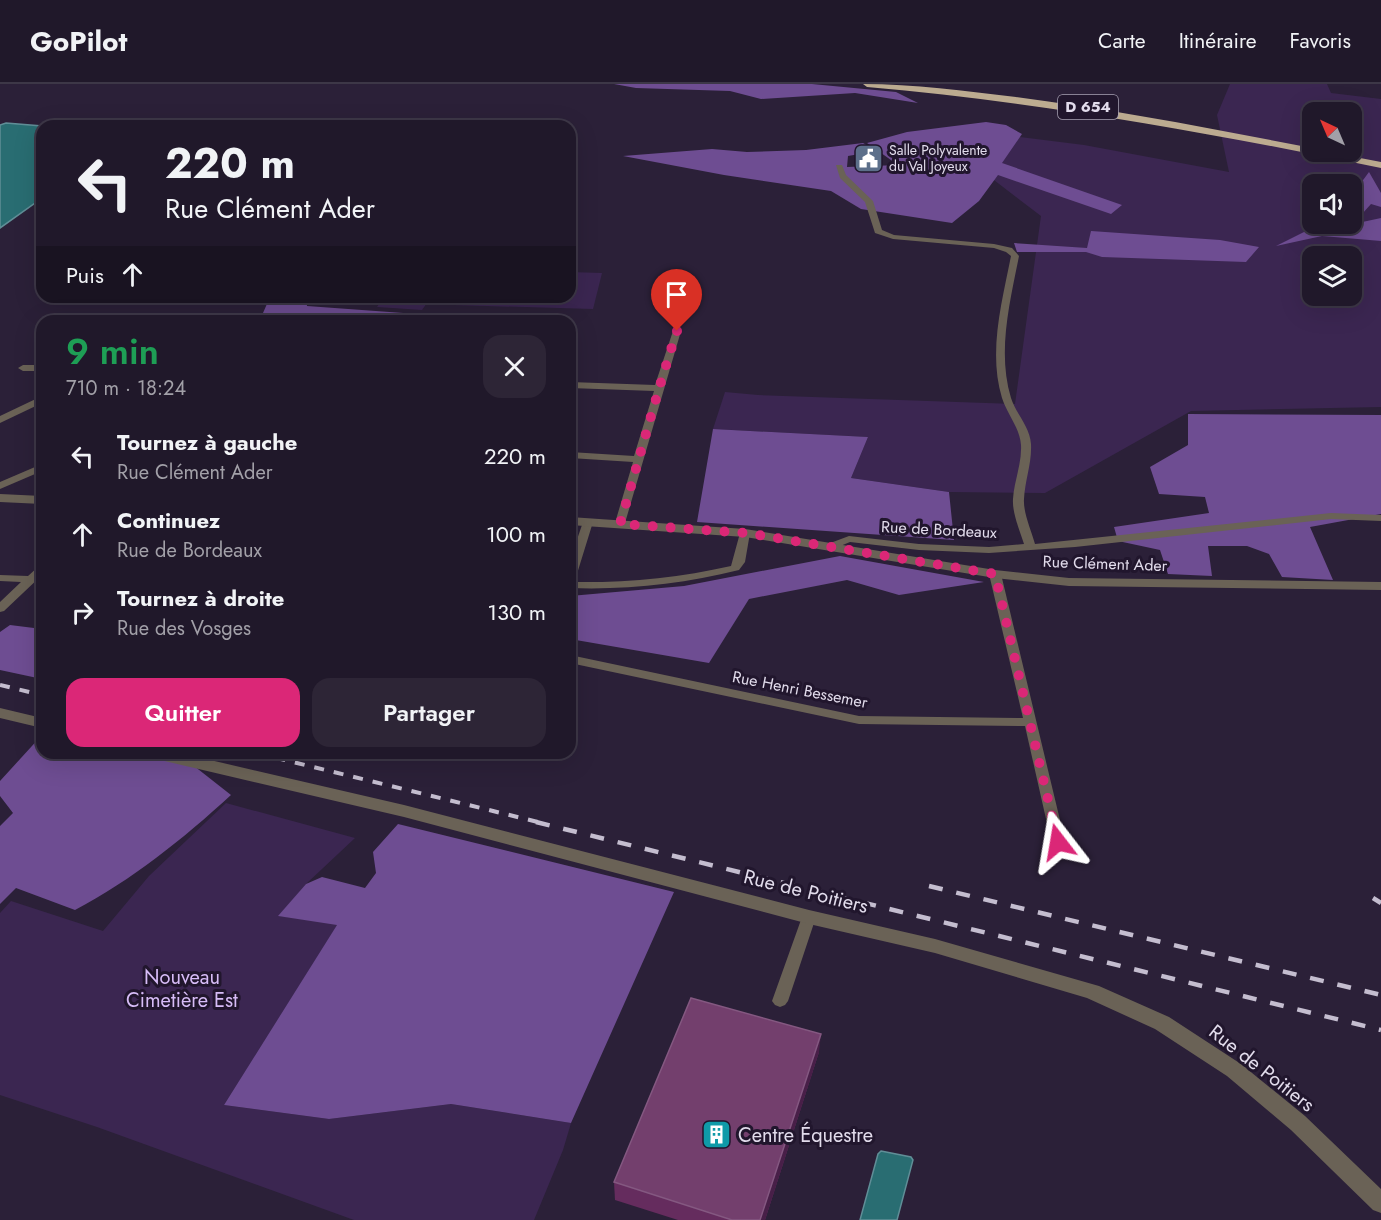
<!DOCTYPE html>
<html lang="fr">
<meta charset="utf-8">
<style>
:root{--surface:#20182a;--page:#2d2536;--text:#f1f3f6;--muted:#a2a0a8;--line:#3d3747;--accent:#db2777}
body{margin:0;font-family:Jost,sans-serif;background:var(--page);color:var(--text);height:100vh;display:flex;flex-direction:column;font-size:22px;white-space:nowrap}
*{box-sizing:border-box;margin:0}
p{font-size:20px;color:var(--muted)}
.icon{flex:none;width:33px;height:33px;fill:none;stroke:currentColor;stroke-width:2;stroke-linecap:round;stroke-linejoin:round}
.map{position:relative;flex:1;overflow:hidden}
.panel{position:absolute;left:36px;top:231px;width:540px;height:444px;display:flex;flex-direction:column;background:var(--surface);border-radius:18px;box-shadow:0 6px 24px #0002,0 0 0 2px var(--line)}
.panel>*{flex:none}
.banner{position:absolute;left:36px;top:36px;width:540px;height:183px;border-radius:18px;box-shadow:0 6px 24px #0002,0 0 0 2px var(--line);background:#20182a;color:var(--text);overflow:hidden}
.needle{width:39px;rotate:316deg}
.controls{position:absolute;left:1302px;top:18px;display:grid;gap:12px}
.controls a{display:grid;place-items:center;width:60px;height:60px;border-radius:12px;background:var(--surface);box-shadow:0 6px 24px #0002,0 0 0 2px var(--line);font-size:30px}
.pin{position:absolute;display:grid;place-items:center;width:51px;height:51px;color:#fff;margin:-62px -26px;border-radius:50% 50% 50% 0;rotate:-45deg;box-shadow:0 0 6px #0007}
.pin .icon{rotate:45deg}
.me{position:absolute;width:66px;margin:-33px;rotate:346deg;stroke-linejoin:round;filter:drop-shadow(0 0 4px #0008)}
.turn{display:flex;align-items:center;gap:21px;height:126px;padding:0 30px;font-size:27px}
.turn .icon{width:78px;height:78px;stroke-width:2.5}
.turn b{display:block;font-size:42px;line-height:51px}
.then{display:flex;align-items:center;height:57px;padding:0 30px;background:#0003;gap:12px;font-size:22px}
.round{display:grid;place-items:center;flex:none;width:63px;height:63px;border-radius:18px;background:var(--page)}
.head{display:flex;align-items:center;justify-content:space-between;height:102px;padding:0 30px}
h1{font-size:36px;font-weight:600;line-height:45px;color:#1e9e55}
.primary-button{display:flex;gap:12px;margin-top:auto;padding:12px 30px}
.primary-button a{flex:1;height:69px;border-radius:18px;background:var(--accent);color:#fff;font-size:24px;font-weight:600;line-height:69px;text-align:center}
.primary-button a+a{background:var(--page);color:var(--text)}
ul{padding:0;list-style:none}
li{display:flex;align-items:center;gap:18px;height:78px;padding:0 30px}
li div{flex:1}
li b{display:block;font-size:22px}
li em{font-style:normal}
header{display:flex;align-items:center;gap:36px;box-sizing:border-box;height:84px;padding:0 30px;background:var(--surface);border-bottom:2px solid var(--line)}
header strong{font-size:28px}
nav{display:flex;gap:33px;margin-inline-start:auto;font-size:21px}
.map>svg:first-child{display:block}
.green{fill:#3b2651;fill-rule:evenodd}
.forest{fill:#6e4d92}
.water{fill:#296d72;stroke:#608e97;stroke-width:1.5}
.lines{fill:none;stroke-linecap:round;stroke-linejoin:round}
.minor{fill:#6a6256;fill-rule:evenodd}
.tertiary{fill:#6a6256;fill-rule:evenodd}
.trunk{fill:#bcab90;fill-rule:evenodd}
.rail-far1{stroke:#c4bdcf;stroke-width:4;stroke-dasharray:10 10;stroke-linecap:butt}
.rail{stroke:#c4bdcf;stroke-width:4.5;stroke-dasharray:14 14;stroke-linecap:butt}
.wall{fill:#652c5e}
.shaded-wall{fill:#481f48}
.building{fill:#733f6d;stroke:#845881;stroke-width:1.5}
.route{stroke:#db2777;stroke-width:10;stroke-dasharray:0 18}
.labels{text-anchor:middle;stroke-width:6;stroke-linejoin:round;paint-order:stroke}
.far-poi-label{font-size:14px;fill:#e2dcec;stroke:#21162d;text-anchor:start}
.shield{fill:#21162d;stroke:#a8a1b3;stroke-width:1.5}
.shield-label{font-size:15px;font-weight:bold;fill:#e2dcec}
.street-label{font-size:16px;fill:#e2dcec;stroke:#21162d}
.near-street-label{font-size:20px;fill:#e2dcec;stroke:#21162d}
.near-park-label{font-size:20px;fill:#d7bcf7;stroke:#21162d}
.near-poi-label{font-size:20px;fill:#e2dcec;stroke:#21162d;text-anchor:start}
</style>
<header>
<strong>GoPilot</strong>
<nav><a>Carte</a><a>Itinéraire</a><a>Favoris</a></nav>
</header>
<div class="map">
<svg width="1381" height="1136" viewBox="0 0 1381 1136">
<rect width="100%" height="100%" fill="#2b2038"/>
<path class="green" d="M1230 0H1327L1331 9 1381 15V323L1191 327 1045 409 949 408 851 394 868 353 713 345 725 308 758 311 1015 320 1041 132 990 93 1004 51 1084 61 1229 88 1217 31ZM1312 28H1352V68H1312ZM1312 100H1352V140H1312ZM1312 172H1352V212H1312Z
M570 188 602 189 593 225 453 221 456 213H570Z
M384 213 429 216 422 226 377 223Z
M226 719 355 754 306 800 279 832 338 840 224 1021 329 1035 451 1020 571 1039 563 1066 534 1136H354L97 1043 0 1011V829L11 817 103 847 149 792Z"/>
<path class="forest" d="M614 0H812L896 8 918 19 855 9 761 15 730 7 636 4Z
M986 38 1006 41 1022 50 1002 79 1122 121 1111 130 998 91 979 117 952 139 861 125 831 107 724 91 623 72 712 65 747 68 806 66 863 59 877 67 848 72 847 83 898 81 867 59 907 48Z
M1369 88 1381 109V123L1371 120 1353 140 1381 134V157L1322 152 1276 162 1320 140H1352V111Z
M1091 147 1220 156 1259 163 1246 178 1102 173 1086 168H1017L1014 159 1087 164Z
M270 213H306L307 222 417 230 409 234 298 231 289 237H267L263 229Z
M1188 330 1381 331V430L1310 443 1333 496 1282 493 1269 470 1247 462H1208L1212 492 1168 490 1160 466 1118 457 1114 443 1209 429 1205 413 1159 410 1150 383 1188 361Z
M713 345 868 353 851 394 949 408 954 456 697 438Z
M840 472 984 498 899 511 847 496 749 515 709 579 570 555V512L684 502Z
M10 541 42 545V595L0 586V548Z
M42 651V669H151L189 678 231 711C183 755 132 796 75 826L16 804 0 820V742L13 729 0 712V697Z
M398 740 674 808 571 1039 451 1020 329 1035 224 1021 337 841 278 832 306 800 322 793 365 804 376 789 373 768Z"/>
<path class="water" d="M6 39 42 42V114L0 144V41Z
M881 1067 911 1073 913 1076 897 1136H860L878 1070Z"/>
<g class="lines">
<path class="minor" d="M836 81H842L846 91 873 117 882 146 894 151 994 160 1012 164 1019 172C1010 218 997 268 1011 314 1016 330 1030 343 1031 360 1032 379 1025 396 1024 415 1023 428 1031 446 1035 460L1331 429 1381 431V437L1331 435 1075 463 989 469 919 466 850 458 833 465H825L824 463 825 461 849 452 919 460 989 463 1024 460C1020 447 1012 429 1013 415 1014 397 1022 380 1021 361 1020 344 1007 330 1002 314 988 268 1002 218 1011 172L1006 168 994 164 893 155 875 149 865 118 840 94Z
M677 244 681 247 625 439 620 442 616 441 615 439 633 378 570 374V368L634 372 654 307 570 304V298L655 301 673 247Z
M42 281V287H23L18 284 23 281Z
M42 312V319L0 339V332Z
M42 380V387L0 405V398Z
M588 435 593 438 576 493 570 496V476L583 438Z
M745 446 750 449 745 478 739 486C683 500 627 506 570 504V498C625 499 678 494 731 482L740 449Z
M42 482V491L4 527 0 528V518L21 498 0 497V491L28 492 38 483Z
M995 487 1001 490 1065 757 1063 761 1058 762 1053 761 1051 757 1025 642 859 640 570 579V571L859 632 1023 634 989 490Z
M809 827 814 829 816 833 788 917 785 921 780 923 775 921 772 917 802 833 804 829Z"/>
<path class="tertiary" d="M0 410 42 412V420L0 418Z
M570 433 745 445 995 486 1069 494 1381 498V506L1069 502 995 494 745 453 570 441Z
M0 624 42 634V644L0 634Z
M148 669H180L404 721 809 826 935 855 1099 902 1169 933 1241 980 1305 1032 1381 1105V1129L1373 1126 1291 1046 1227 992 1155 945 1087 914 935 869 809 840 404 733 156 675 150 673Z"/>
<path class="trunk" d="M863 0C914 0 965 7 1016 13 1116 26 1214 45 1312 64V68H1329L1381 78V84C1211 49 1040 18 867 3Z"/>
<path class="rail-far1" d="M0 601 42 611
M256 669 542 739"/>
<path class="rail" d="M536 738 1381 946
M929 802 1381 911
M1373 814 1381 819"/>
</g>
<path class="wall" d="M819 968 765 1136H678L615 1116 614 1098Z"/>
<path class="shaded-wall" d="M821 950 819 968 765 1136H760Z"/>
<path class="building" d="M691 914 821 950 760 1136H732L614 1098Z"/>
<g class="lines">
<path class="route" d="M677 247C656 311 639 376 620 440L746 449 995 490 1058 758"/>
</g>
<defs>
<symbol id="civic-square" viewBox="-11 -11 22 22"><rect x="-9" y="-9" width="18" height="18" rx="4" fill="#5c6f8a" stroke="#21162d"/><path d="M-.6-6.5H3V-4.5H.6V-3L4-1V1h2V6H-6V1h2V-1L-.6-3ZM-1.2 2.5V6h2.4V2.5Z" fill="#fff"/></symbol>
<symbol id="building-square" viewBox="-11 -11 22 22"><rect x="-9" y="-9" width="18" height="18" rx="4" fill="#0f9aa8" stroke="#21162d"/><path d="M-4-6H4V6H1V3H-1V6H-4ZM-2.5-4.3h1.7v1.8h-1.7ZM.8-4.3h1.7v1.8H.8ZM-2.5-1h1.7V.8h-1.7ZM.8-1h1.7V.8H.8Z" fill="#fff"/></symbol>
</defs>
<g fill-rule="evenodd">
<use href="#civic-square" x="852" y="58" width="33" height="33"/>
<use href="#building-square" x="700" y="1034" width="33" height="33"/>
</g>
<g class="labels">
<g class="far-poi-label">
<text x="889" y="71">Salle Polyvalente<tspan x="889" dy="16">du Val Joyeux</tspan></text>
</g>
<rect class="shield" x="1058" y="11" width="60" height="24" rx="4.5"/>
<g class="shield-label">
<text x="1088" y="28">D 654</text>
</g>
<g class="street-label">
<text transform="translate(939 445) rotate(3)" y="6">Rue de Bordeaux</text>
<text transform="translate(1105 479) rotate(2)" y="6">Rue Clément Ader</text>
<text transform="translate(800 605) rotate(11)" y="6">Rue Henri Bessemer</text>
</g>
<g class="near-street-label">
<text transform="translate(806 807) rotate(14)" y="7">Rue de Poitiers</text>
<text transform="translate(1262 984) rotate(38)" y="7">Rue de Poitiers</text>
</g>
<g class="near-park-label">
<text x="182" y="900">Nouveau<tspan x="182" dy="23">Cimetière Est</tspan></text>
</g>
<g class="near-poi-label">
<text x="738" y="1058">Centre Équestre</text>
</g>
</g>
</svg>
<div class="controls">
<a><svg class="needle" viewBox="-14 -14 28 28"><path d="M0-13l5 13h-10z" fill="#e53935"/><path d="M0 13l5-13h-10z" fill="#a2a0a8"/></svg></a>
<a><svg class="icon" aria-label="sound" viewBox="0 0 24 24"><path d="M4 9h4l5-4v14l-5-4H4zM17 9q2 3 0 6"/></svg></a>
<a><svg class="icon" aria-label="layers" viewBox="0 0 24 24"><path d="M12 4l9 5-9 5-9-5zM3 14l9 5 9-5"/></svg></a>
</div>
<div class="pin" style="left:677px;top:247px;background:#d93025"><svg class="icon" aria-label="arrive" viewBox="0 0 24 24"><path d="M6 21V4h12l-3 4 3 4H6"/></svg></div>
<svg class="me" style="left:1058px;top:758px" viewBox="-20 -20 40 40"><path d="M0-17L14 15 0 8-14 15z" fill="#db2777" stroke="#fff" stroke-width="4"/></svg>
<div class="banner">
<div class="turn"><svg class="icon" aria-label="left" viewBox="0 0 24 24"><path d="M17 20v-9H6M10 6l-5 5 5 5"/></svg><div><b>220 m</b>Rue Clément Ader</div></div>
<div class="then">Puis<svg class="icon" aria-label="ahead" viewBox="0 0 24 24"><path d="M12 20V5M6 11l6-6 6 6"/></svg></div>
</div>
<section class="panel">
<div class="head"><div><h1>9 min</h1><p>710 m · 18:24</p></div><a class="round"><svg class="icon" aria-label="close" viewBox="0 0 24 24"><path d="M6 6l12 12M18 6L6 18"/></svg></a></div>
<ul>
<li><svg class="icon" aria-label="left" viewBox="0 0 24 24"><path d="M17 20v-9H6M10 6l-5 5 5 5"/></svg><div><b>Tournez à gauche</b><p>Rue Clément Ader</p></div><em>220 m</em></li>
<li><svg class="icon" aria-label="ahead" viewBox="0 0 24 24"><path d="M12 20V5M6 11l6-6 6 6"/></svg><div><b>Continuez</b><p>Rue de Bordeaux</p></div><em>100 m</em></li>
<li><svg class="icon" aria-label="right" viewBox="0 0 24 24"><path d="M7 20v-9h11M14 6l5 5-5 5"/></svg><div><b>Tournez à droite</b><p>Rue des Vosges</p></div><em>130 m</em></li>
</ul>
<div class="primary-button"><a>Quitter</a><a>Partager</a></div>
</section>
</div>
